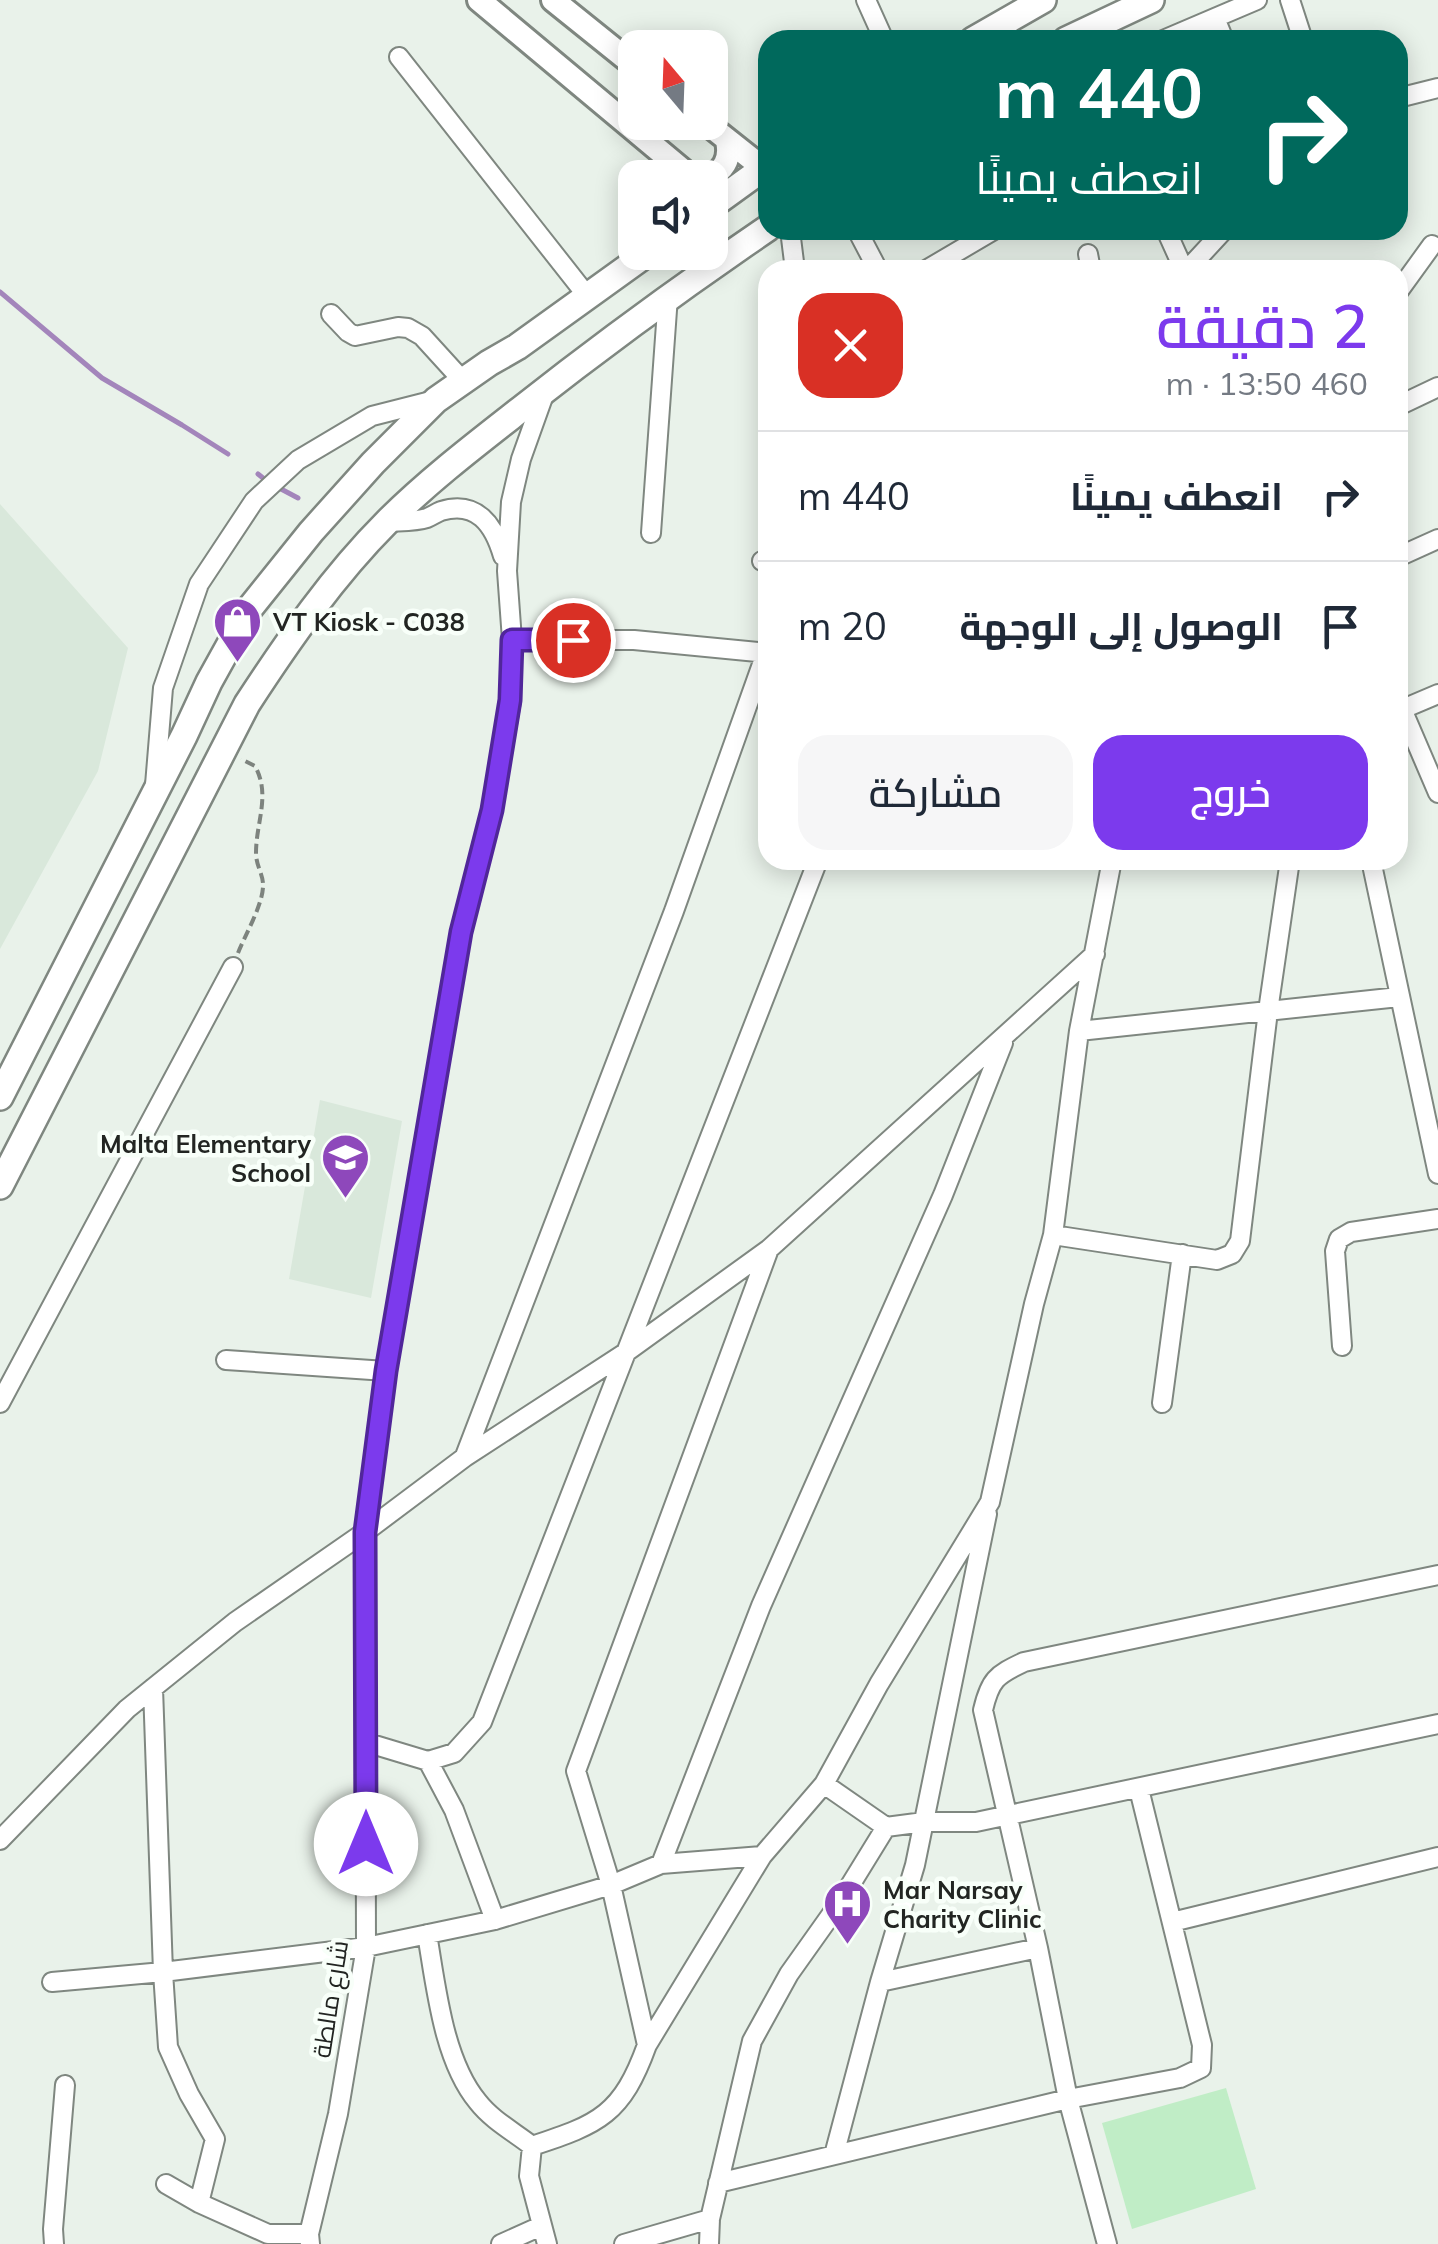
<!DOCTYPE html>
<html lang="ar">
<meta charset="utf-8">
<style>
:root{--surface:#fff;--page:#f6f6f7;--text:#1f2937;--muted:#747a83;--line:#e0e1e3;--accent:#7c3aed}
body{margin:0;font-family:Mulish,Cairo,sans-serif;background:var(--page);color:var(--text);direction:rtl;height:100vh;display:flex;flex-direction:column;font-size:38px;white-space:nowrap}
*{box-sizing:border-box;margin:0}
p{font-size:32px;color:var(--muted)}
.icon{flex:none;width:55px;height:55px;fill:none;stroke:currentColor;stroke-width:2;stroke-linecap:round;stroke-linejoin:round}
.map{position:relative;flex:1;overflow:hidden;direction:ltr}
.side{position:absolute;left:758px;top:260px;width:650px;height:610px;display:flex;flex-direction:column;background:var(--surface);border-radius:30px;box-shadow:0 5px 25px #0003;direction:rtl}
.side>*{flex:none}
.hud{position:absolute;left:758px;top:30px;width:650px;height:210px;border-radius:30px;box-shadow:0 5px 25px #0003;direction:rtl;background:#00695c;color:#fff;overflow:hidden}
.needle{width:65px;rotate:341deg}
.buttons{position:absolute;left:618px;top:30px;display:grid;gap:20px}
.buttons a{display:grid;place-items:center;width:110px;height:110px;border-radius:20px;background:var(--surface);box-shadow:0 5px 25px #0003;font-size:50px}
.pin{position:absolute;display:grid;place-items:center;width:85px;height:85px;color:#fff;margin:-42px;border:5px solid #fff;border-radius:50%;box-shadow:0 2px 10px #0007}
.me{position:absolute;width:110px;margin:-55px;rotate:0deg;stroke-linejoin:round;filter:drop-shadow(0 0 8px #0008)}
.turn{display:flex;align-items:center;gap:35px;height:210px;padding:0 40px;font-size:45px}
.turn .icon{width:130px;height:130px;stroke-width:2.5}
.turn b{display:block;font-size:70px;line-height:85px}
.round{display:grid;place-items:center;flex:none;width:105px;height:105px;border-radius:30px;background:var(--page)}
.overview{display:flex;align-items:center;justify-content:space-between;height:170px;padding:0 40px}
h1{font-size:60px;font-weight:600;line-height:75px;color:var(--accent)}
.cta{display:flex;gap:20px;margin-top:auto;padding:20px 40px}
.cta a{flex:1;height:115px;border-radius:30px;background:var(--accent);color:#fff;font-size:40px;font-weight:600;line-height:115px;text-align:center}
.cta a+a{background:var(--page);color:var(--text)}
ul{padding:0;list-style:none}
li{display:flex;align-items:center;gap:30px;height:130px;padding:0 40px;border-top:2px solid var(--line)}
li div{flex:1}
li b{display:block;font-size:38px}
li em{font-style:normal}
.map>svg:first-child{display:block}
.built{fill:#d9e8db}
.green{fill:#c0edc6}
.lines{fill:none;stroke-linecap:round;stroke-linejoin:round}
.stream{stroke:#a385bb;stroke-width:5}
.minor-casing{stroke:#7f8780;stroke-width:22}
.major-casing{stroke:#7f8780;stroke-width:28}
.highway-casing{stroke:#7f8780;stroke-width:30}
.path{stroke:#7d837e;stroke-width:4;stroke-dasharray:10 5;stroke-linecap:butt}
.minor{stroke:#fff;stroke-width:18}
.major{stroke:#fff;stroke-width:22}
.highway{stroke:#fff;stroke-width:25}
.route-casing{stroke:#51269a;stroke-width:25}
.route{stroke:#7c3aed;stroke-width:18}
.labels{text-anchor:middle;stroke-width:9;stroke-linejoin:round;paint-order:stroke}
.poi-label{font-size:25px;font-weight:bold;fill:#222522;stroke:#f8fff9;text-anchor:start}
.street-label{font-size:25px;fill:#222522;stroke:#f8fff9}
</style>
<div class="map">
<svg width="1438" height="2244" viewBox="0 0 1438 2244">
<rect width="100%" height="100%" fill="#e9f2ea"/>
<path class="built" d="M0 504 128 648 98 771 0 949Z
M320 1100 402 1121 371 1298 289 1279Z"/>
<path class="green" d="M1226 2088 1256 2189 1132 2229 1102 2123Z"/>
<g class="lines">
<path class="stream" d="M0 292 102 378 182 425 228 454
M258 474 263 478
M281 489 298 498"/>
<defs>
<path id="minor" d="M866 0 884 40
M1290 0 1303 40
M1215 18 1224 40
M1163 40 1257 0
M399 57 588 297
M1398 98 1438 88
M790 230 795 270
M857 230 878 270
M1166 230 1184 270
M1088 254 1091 270
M926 270 994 230
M1187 270 1224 230
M1398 292 1432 245
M331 314 348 332 355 336 398 327 408 328 422 336 463 381
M1398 406 1438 387
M387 522C399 521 415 522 427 518 432 516 436 513 441 511 477 500 494 525 503 556
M651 533 668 296
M1398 557 1438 539
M762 561 768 560
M512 640H634L768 653
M1402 709 1438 793
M1398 711 1438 694
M155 785 163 688 199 584 254 501 298 460 372 416 435 400
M1371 860 1438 1174
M1079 1031 1399 997
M1053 1235 1217 1260 1232 1254 1240 1241 1268 1011 1290 860
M1342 1346 1335 1251 1339 1239 1351 1232 1438 1219
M226 1360 386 1371
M0 1403 233 967
M1162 1403 1182 1254
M465 1456 674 911 766 653
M153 1688 163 1972 168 2047 189 2094 215 2139 199 2203
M365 1742 428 1761 454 1810 495 1920
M428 1761 454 1753 482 1722 818 860
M824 1784 886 1827 924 1822H976L1438 1724
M0 1840 127 1709 235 1622 365 1532 465 1457 625 1353 769 1249 1095 954
M661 1864 761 1606 943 1195 1003 1043
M1172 1922 1438 1857
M427 1934C436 1986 443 2060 478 2102 492 2120 514 2132 532 2146 600 2124 622 2114 647 2045L762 1856
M52 1982 163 1972 366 1947 495 1920 611 1885 661 1864 762 1856 824 1784 879 1684 990 1502 1034 1304 1053 1235 1079 1031 1112 860
M880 1982 1038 1948
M647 2045 611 1885 576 1771 769 1249
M532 2146 529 2176 547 2244
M834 2155 880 1982 915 1865 987 1514
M718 2183 1068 2099 1180 2078 1201 2068 1202 2045 1139 1789
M166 2184 199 2203 268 2234H309
M54 2244 53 2229 65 2085
M310 2244 309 2234 338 2114 366 1947 365 1532 386 1371 461 932 492 811 511 701 512 640 507 571 511 502 521 459 546 389
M501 2244 541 2226
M624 2244 710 2219
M709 2244 710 2219 752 2041 789 1974 838 1905 886 1827
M1107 2244 1068 2099 1038 1948 983 1710C990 1680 996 1675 1024 1662L1438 1575"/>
<path id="major" d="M479 0 692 178
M553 0 635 66
M705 122 763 168
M706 178C724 172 731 159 727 141"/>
<path id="highway" d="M973 40 1043 0
M1066 40 1151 0
M710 207 768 165
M0 1097 184 736 209 682 250 608 311 532 373 463 436 400 489 363 517 347 649 252
M0 1186 247 704C288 641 333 576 387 522 428 481 475 445 521 409 601 346 683 286 768 228"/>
</defs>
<use href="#minor" class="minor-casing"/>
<use href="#major" class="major-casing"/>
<use href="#highway" class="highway-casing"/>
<path class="path" d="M238 953C245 935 264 903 263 884 263 875 256 865 256 853 256 822 271 795 255 766L241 759"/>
<use href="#minor" class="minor"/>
<use href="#major" class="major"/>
<use href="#highway" class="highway"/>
</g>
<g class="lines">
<defs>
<path id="route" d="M366 1844 365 1532 386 1371 461 932 492 810 510 700 512 640H573"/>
</defs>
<use href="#route" class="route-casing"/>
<use href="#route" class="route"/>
</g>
<defs>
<symbol id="shop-pin" viewBox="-11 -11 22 30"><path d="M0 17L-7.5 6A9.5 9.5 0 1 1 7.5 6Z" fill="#8e48bb" stroke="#f8fff9"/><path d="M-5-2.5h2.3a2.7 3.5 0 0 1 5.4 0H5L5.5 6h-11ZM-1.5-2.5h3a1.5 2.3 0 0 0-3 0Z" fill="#fff"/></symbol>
<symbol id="school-pin" viewBox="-11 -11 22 30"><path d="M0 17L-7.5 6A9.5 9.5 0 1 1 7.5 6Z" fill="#8e48bb" stroke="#f8fff9"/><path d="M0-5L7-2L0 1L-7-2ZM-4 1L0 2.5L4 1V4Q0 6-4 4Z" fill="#fff"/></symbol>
<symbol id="hospital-pin" viewBox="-11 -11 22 30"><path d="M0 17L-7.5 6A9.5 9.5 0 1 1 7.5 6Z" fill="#8e48bb" stroke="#f8fff9"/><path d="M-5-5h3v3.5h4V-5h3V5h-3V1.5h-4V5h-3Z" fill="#fff"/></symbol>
</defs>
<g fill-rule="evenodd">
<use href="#shop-pin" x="210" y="594" width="55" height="75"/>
<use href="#school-pin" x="318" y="1130" width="55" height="75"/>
<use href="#hospital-pin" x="820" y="1876" width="55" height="75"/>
</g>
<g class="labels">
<g class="poi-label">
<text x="273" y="631">VT Kiosk - C038</text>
<text x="311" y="1153" text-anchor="end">Malta Elementary<tspan x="311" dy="29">School</tspan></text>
<text x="883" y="1899">Mar Narsay<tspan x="883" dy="29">Charity Clinic</tspan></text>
</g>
<g class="street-label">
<text transform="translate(330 1999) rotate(-81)" y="9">شارع مالطة</text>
</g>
</g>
</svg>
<div class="buttons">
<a><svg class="needle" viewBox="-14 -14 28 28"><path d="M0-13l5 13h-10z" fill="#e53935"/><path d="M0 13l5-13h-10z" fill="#747a83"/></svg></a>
<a><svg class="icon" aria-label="sound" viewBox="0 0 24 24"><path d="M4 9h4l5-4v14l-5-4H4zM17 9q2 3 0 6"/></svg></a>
</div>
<div class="pin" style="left:573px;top:640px;background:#d93025"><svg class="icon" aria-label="arrive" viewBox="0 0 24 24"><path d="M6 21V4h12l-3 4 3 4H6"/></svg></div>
<svg class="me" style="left:366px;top:1844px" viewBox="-20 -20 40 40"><circle r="19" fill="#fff"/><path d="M0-13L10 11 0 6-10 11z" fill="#7c3aed"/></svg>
<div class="hud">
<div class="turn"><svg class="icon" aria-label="right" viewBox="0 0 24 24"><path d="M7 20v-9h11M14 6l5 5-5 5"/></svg><div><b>440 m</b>انعطف يمينًا</div></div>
</div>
<section class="side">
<div class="overview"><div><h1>2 دقيقة</h1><p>460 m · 13:50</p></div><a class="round" style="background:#d93025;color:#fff"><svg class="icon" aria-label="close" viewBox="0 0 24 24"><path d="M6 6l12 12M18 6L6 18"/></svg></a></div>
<ul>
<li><svg class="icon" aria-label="right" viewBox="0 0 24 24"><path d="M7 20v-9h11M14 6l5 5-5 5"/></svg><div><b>انعطف يمينًا</b></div><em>440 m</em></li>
<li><svg class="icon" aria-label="arrive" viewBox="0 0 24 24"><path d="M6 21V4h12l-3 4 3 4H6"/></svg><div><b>الوصول إلى الوجهة</b></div><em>20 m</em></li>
</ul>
<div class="cta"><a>خروج</a><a>مشاركة</a></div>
</section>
</div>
